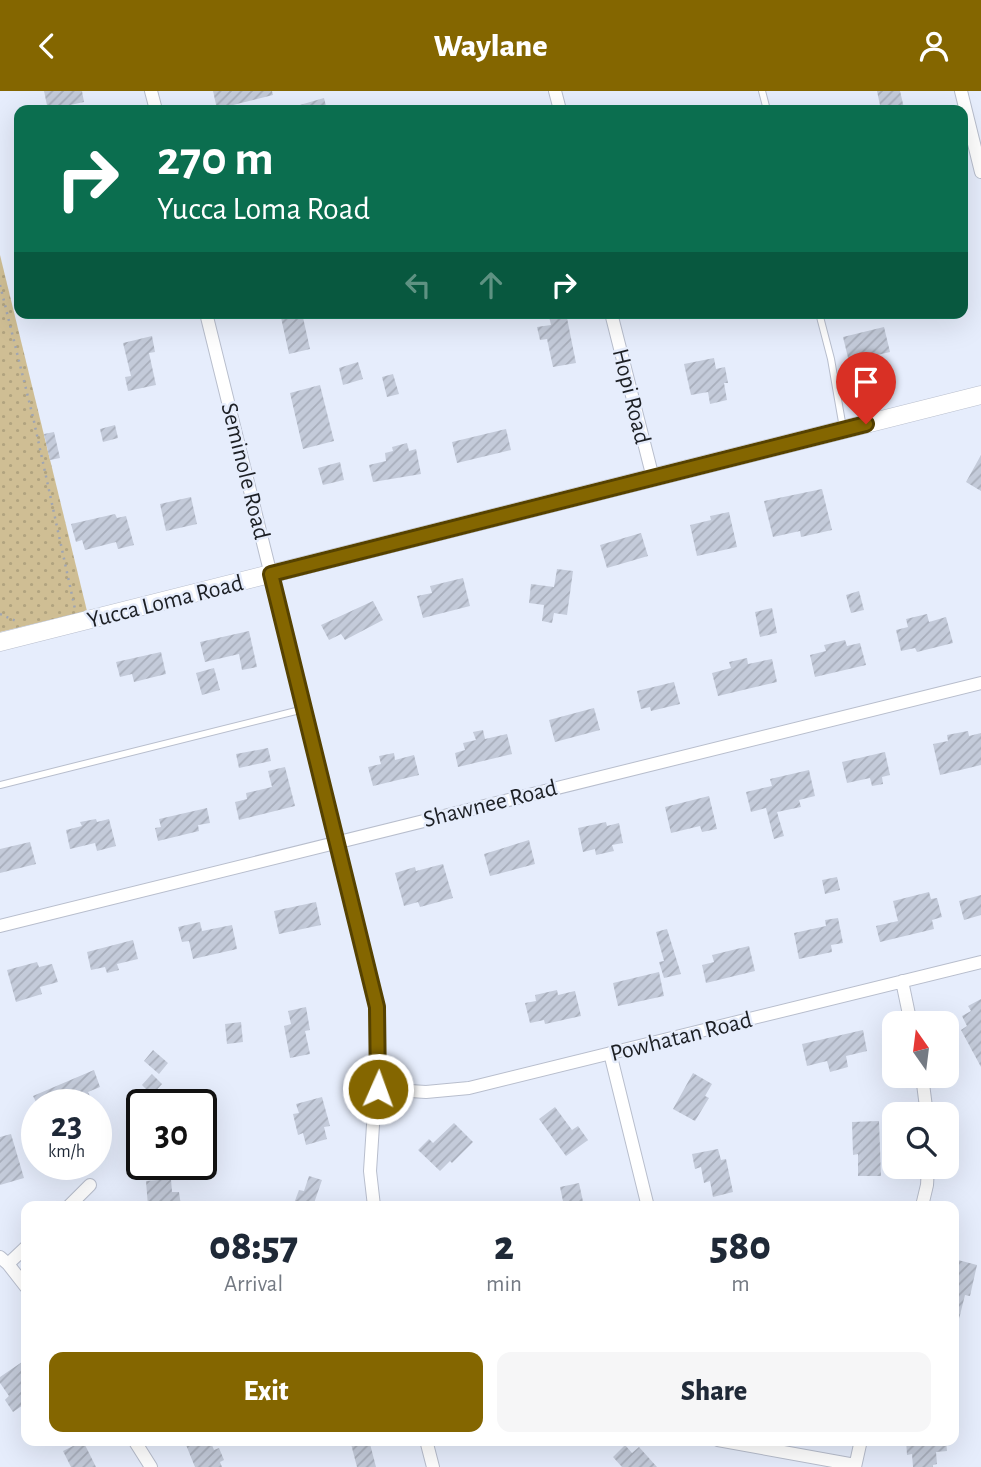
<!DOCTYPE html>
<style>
:root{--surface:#fff;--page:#f6f6f7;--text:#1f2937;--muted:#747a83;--accent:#846600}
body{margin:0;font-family:"Alegreya Sans",sans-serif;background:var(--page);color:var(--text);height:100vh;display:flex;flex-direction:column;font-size:26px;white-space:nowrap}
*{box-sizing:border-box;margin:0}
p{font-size:23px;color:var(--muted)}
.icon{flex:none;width:38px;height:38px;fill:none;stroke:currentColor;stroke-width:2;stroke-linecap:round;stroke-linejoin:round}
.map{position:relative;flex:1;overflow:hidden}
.details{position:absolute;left:21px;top:1110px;width:938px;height:245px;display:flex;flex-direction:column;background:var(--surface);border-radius:14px;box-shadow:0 7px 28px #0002}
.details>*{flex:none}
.hud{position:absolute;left:14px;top:14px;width:954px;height:214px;border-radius:14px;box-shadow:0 7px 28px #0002;background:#0b6e4f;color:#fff;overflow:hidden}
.needle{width:46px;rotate:346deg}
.tools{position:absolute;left:882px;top:920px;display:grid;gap:14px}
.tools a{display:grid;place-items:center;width:77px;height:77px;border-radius:14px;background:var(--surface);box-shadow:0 7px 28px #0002;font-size:35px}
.speed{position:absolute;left:21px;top:998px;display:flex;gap:14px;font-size:35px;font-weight:700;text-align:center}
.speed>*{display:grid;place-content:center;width:91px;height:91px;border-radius:50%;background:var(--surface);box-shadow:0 7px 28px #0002;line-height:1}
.speed small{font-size:18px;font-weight:400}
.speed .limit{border:4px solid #111;border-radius:10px;background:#fff;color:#111}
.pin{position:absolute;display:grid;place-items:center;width:60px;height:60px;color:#fff;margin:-72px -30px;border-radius:50% 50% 50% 0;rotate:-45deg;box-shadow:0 0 7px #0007}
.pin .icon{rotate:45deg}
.me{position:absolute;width:77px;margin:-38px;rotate:2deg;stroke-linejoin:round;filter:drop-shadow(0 0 5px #0008)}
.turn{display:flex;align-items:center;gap:24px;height:147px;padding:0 28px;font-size:32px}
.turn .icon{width:91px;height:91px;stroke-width:2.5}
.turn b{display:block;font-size:49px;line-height:60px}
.lanes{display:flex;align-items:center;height:66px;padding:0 28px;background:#0003;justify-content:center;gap:35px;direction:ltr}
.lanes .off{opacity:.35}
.eta{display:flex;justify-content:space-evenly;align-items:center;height:119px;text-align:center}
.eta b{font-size:42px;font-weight:800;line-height:49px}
.action{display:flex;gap:14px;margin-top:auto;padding:14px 28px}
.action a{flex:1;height:80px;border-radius:14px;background:var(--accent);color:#fff;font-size:28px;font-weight:800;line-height:80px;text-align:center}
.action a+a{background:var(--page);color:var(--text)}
header{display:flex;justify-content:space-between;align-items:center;height:91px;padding:0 28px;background:var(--accent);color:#fff;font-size:32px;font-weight:800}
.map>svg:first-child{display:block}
.grass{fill:url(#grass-dots)}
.building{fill:url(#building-hatch)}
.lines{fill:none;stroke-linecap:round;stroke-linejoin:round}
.service-casing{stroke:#b8becd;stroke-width:8}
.minor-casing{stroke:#b8becd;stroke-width:14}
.secondary-casing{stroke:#b8becd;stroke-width:19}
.path{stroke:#a0a5b1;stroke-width:2.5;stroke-dasharray:2 5;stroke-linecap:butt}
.service{stroke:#fff;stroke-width:6}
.minor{stroke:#fff;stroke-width:12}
.secondary{stroke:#fff;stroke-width:18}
.route-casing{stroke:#564200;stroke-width:18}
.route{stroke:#846600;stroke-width:12}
.labels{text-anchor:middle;stroke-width:5;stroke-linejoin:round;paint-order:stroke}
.street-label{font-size:24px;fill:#1c1f24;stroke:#e6edfc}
</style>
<header><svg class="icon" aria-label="back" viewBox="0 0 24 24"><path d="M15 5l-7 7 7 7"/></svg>Waylane<svg class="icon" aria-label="person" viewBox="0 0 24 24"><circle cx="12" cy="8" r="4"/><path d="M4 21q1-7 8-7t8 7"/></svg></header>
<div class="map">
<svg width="981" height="1376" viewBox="0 0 981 1376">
<defs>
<pattern id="grass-dots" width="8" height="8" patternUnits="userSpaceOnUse" patternTransform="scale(1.75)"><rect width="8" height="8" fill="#cfbe94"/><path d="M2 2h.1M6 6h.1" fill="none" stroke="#b1a37f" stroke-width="1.8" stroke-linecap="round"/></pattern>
<pattern id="building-hatch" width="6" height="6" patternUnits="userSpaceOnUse" patternTransform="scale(1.75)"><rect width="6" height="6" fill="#c4cbda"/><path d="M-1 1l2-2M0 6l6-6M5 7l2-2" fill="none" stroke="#a8aebb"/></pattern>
</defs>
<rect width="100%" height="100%" fill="#e6edfc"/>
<path class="grass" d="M0 164 87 520 0 541Z"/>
<path class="building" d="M44 0H82L84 11 61 16 62 19H48Z
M213 0H272L273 4 217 18Z
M877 0H900L904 17 881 19Z
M324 7 327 19H293V16Z
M280 222H302L310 258 289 263Z
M560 222H566L576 272 553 276 547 248 540 249 537 236 551 234 549 225Z
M884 236 890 261 877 264V268L871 270 850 275 843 246Z
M152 245 155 261 149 262 156 294 128 300 125 286 131 285 123 252Z
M714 267 716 278 725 276 728 292H724L727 309 710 313 708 301 691 304 684 273Z
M358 271 363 288 343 294 339 277Z
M393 283 399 303 387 306 382 286Z
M320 294 334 350 303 358 290 302Z
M115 334 118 347 103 351 100 338Z
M506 338 511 359 457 372 452 351Z
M54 341 60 367 50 369 44 343Z
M407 352 409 360 416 358 421 383 373 391 369 374 386 370 385 362 393 360 392 356Z
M981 364V400L966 391Z
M340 371 344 389 323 394 318 377Z
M822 398 832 439 801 446 800 440 773 446 764 410Z
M191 406 197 433 166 440 160 413Z
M729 421 737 456 697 465 690 434 711 429 710 425Z
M115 423 117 427 126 425 134 454 118 458 116 451 85 459 82 449 76 451 71 433Z
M641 442 648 465 607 477 600 454Z
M557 478 573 480 567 524 554 522 552 532 542 530 544 514 529 512 531 493 554 496Z
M463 487 470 515 423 527 417 505 432 502 430 495Z
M859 500 864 519 851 522 846 504Z
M373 510 383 529 345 549 341 543 329 549 321 534Z
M772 517 777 542 760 546 755 521Z
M927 523 929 531 946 526 953 552 917 561 915 557 901 560 896 539 908 536 906 528Z
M249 540 257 576 242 579 239 563 205 571 200 551Z
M845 549 847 555 860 552 866 574 815 586 810 564 826 560 824 554Z
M161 561 166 583 134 591 132 583 120 586 116 571Z
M747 567 748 573 772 568 777 591 718 605 712 582 731 577 729 571Z
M214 577 220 599 202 604 196 582Z
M674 591 680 613 651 620 650 616 641 618 637 600Z
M594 617 600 639 555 651 549 629Z
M483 639 485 648 507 643 512 663 458 676 455 662 465 659 463 652 476 649 473 641Z
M968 640 969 645 981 642V674L940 684 933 653 948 650 947 644Z
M268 657 271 670 239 677 236 663Z
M885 661 890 684 882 686 883 693 872 695 870 687 847 692 842 671Z
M394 662 395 669 414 664 419 684 373 695 368 676 381 673 379 665Z
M285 676 295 715 239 729 235 711 247 708 246 702 272 696 268 680Z
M809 679 815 705 799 709 801 716 777 721 784 745 774 748 766 717 751 721 746 701 772 695 770 688Z
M709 705 717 738 702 741 700 735 671 742 665 716Z
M207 717 210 732 198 734 199 740 158 750 155 737 161 736 159 728Z
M96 728 97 731 109 728 116 755 97 760 95 752 70 758 66 739 82 735 80 731Z
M606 731 607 735 619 732 623 752 612 754 614 760 596 764 595 758 583 761 578 737Z
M529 749 535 773 490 785 484 763Z
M30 751 36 773 0 782V758Z
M443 773 453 807 420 816 418 811 404 815 395 782 415 776 416 780Z
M837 786 840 799 825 803 822 789Z
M929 801 931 808 937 807 942 826 932 829 934 838 880 851 876 835 898 830 893 810Z
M981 804V824L964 829 959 810Z
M316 811 321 834 279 843 274 820Z
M838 827 843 852 831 854 832 861 799 868 794 842 826 835 825 829Z
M200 831 202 840 232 834 237 858 193 868 189 850 182 851 178 836Z
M667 838 681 883 664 887 659 871 664 870 656 841Z
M133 849 138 868 117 873 119 879 107 882 105 876 91 879 87 861Z
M749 855 755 880 706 892 702 874 714 871 712 864Z
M37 871 39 876 52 873 58 891 40 896 42 903 16 911 7 879Z
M659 881 664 905 618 915 613 892Z
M557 899 558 904 575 900 581 925 545 933 544 929 530 932 525 912 536 910 535 904Z
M981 908V976L961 939 967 935 962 925 971 920 968 915Z
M306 916 310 939 305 940 310 963 290 967 284 935 291 933 288 920Z
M241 931 243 951 227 953 225 933Z
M863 939 867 960 846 965 848 976 830 981 827 970 807 975 802 953Z
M153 959 168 972 159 983 144 970Z
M94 979 100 996 88 1001 94 1013H37L33 1005Z
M693 982 712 993 705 1005 709 1007 695 1030 673 1018Z
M152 983 162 993 152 1004 142 994Z
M322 1006 330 1035 324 1036 327 1048 306 1054 303 1042 298 1044 293 1023 299 1022 296 1013Z
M142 1009V1040L126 1024Z
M555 1016 572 1039 578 1035 588 1049 566 1065 539 1028Z
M879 1030 881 1085H858V1063L853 1064 852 1031Z
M454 1032 473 1051 452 1072 450 1070 440 1080 418 1059 429 1048 433 1052Z
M11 1043 24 1087 0 1094V1046Z
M718 1058 721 1069 726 1068 733 1101 713 1106 710 1090 704 1092 701 1076 695 1078 692 1063Z
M309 1085 322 1089 313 1115H293L299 1099 304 1100Z
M171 1088 172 1101H179L181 1115H148L146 1090Z
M579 1092 584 1115H564L560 1096Z
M958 1169 977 1174 970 1205 965 1204 958 1232 954 1231V1185Z
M22 1271 26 1278V1312L13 1321 5 1309 9 1305 0 1292V1286Z
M184 1349H210L214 1359 219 1357 224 1369 220 1371 222 1376H195Z
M369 1349 376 1376H357L351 1353Z
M906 1349H946L947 1360 936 1361 937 1373 933 1374V1376H913L912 1363 907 1364Z
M83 1350 96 1376H71L63 1360Z
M625 1354 632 1362 639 1356 657 1376H622L613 1366Z"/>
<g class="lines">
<defs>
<path id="service" d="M762 0 767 19
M819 222 831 268 843 337
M0 694 304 618"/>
<path id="minor" d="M151 0 156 19
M555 0 560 19
M961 0 981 81
M206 222 378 916V998L373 1034 370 1080 374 1115
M611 222 653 387
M0 835 981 592
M902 890 911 933
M610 962 647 1112
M922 985 927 1024
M378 998 426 1001 469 997 981 871
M69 1115 90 1094
M922 1115 927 1094 928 1076
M0 1166 8 1173 26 1196
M8 1173 26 1156
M134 1349 151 1376
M426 1349 433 1376
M718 1349 855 1374
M855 1376 861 1349"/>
<path id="secondary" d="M0 551 981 304"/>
</defs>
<use href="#service" class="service-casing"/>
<use href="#minor" class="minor-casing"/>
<use href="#secondary" class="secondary-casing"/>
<path class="path" d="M0 194 33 326 75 518
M0 523 16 530"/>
<use href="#service" class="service"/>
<use href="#minor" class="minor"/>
<use href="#secondary" class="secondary"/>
</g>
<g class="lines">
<defs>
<path id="route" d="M378 998 377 916 271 483 866 333"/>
</defs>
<use href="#route" class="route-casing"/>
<use href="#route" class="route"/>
</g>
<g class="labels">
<g class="street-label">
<text transform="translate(632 305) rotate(76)" y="8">Hopi Road</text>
<text transform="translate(246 380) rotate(76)" y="8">Seminole Road</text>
<text transform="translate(165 510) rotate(-14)" y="8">Yucca Loma Road</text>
<text transform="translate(490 712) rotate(-14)" y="8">Shawnee Road</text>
<text transform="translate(681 945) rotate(-14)" y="8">Powhatan Road</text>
</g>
</g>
</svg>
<div class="tools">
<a><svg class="needle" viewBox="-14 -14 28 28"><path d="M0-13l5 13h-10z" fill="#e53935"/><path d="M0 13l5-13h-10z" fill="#747a83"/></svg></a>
<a><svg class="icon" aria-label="search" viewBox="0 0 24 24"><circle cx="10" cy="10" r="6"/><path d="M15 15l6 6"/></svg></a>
</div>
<div class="speed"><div>23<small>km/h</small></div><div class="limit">30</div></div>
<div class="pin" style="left:866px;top:333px;background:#d93025"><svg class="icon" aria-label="arrive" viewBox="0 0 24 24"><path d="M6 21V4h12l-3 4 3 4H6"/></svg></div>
<svg class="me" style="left:378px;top:998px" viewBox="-20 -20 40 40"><circle r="17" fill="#846600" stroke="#fff" stroke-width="3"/><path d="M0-11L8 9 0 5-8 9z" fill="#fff"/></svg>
<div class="hud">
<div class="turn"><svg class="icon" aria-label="right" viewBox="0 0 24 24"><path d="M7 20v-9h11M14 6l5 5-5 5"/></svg><div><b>270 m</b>Yucca Loma Road</div></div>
<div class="lanes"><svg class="icon off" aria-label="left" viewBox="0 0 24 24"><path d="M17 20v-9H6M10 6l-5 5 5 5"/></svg><svg class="icon off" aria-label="ahead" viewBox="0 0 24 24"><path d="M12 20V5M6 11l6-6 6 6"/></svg><svg class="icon" aria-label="right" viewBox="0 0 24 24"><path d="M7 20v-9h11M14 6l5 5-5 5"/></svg></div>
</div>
<section class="details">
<div class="eta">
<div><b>08:57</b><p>Arrival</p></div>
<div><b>2</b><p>min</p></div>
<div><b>580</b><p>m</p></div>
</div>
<div class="action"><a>Exit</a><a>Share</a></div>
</section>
</div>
